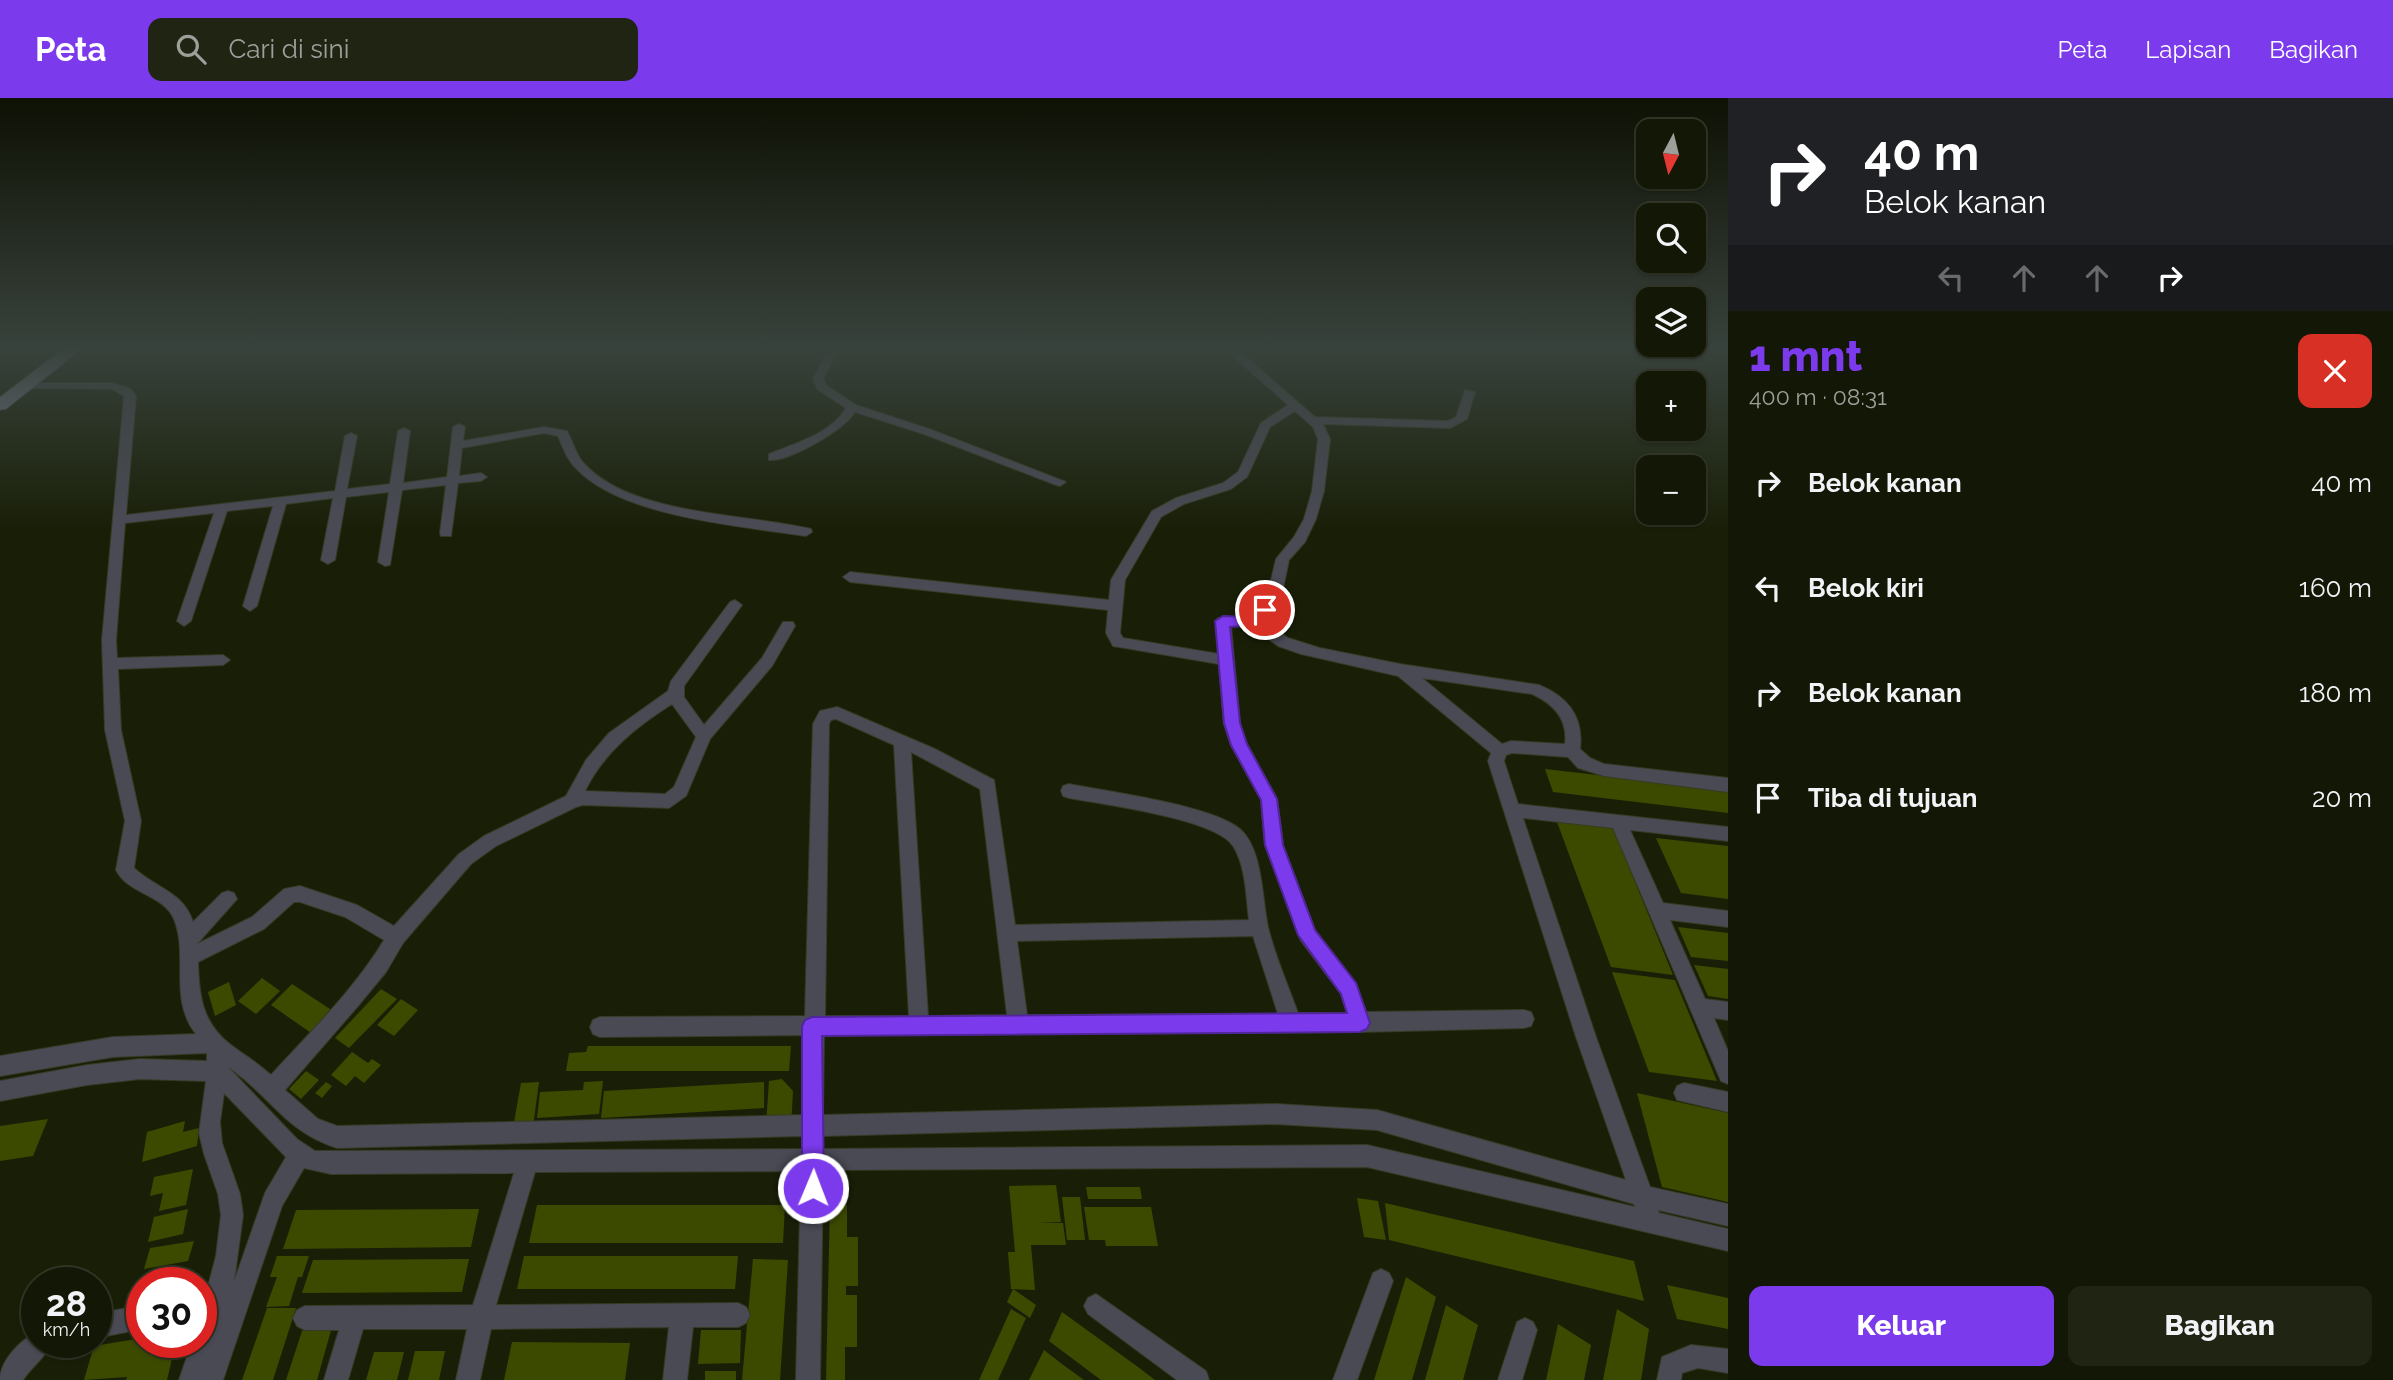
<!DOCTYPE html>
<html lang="id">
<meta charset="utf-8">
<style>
:root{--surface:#131705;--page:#202413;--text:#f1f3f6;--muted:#9d9f9a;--line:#323627;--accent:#7c3aed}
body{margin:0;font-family:Raleway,sans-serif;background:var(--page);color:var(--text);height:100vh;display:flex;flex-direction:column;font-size:26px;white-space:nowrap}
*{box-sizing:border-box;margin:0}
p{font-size:23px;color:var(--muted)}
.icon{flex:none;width:38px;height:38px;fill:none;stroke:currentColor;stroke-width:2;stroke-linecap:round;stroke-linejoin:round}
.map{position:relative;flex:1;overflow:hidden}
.panel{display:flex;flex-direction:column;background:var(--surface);width:665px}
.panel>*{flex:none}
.banner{background:#202124;color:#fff;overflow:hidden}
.needle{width:46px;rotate:187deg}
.controls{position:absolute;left:1636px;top:21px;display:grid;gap:14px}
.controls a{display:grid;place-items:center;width:70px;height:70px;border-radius:14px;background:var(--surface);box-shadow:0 2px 5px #0004,0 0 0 2px var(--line);font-size:35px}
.speed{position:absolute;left:21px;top:1169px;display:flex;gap:14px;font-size:35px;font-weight:700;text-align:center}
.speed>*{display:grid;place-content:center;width:91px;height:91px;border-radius:50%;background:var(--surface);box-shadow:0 2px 5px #0004,0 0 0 2px var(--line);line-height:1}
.speed small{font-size:18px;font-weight:400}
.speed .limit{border:10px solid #d22;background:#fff;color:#111}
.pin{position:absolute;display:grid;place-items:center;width:60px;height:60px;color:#fff;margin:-30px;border:4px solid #fff;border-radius:50%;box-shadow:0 2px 7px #0007}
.me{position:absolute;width:77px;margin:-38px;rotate:1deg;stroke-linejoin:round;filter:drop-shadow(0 0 5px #0008)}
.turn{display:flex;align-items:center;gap:24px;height:147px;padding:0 21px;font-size:32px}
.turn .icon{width:91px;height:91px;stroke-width:2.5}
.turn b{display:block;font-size:49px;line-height:60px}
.lanes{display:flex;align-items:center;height:66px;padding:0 21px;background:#0003;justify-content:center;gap:35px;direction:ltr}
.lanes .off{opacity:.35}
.round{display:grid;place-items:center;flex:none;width:74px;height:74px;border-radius:14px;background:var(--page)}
.headline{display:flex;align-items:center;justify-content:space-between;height:119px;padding:0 21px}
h1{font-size:42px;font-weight:800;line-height:52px;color:var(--accent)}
.cta{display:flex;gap:14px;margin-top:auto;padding:14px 21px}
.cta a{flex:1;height:80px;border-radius:14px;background:var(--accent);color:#fff;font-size:28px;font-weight:800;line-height:80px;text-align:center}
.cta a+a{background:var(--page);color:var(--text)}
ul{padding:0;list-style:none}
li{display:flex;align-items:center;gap:21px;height:105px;padding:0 21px}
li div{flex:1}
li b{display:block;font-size:26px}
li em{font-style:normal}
header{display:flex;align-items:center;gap:42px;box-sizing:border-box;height:98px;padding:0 35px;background:var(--accent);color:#fff}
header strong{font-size:33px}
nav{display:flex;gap:38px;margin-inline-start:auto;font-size:24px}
.search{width:490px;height:63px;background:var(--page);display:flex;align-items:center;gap:18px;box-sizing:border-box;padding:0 24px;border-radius:14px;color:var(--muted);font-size:26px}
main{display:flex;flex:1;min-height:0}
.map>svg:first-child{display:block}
.building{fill:#3c4a00}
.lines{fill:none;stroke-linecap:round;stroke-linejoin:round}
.street-casing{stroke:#353b24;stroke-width:2}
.primary-casing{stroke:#353b24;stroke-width:2}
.street{fill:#4a4a55;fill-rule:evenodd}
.primary{fill:#77798f;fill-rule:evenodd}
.route{fill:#7c3aed;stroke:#51269a;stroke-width:2}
</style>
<header>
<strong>Peta</strong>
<div class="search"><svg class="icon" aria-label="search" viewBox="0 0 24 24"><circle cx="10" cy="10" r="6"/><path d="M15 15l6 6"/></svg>Cari di sini</div>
<nav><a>Peta</a><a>Lapisan</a><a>Bagikan</a></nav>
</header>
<main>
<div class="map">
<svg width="1728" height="1282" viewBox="0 0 1728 1282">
<rect width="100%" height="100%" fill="#191f07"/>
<path class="building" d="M1545 671 1728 692V715L1553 694Z
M1557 724 1613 730 1673 877 1611 869Z
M1656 740 1728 748V801L1681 795Z
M1678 829 1728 835V863L1691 859Z
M1694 867 1728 871V901L1708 898Z
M1612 874 1675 882 1717 983 1649 974Z
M262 880 280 893 256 916 238 903Z
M229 884 236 907 215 918 208 894Z
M292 886 336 915 314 937 271 907Z
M381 891 397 901 349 950 335 940Z
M401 901 418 912 394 938 377 927Z
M588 948H791L789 973H566L569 955 586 954Z
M352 954 368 965 372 961 381 967 364 985 355 978 346 988 331 977Z
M306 973 319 982 301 1001 289 991Z
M782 981 793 993 791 1028H766L769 983Z
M603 983 599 1016 537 1020 540 994 583 992 584 984Z
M326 984 332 988 322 1000 315 995Z
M539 984 533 1029 513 1030 521 985Z
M764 984V1010L601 1020 604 993Z
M1637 995 1728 1015V1104L1662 1089Z
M48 1021 33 1058 0 1063V1028Z
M185 1023 183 1034 199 1030 197 1048 142 1064 147 1034Z
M193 1071 186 1107 159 1113 163 1095 150 1098 154 1079Z
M1056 1087 1061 1124 1036 1125H1063L1066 1147H1031L1035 1192 1011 1191 1008 1154H1015L1009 1088Z
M1086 1089H1140L1142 1101H1088Z
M1062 1099H1080L1085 1142H1067Z
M1357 1100 1378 1103 1386 1142 1364 1139Z
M1385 1105 1634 1163 1644 1203 1389 1142Z
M537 1107H785L783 1145H529Z
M830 1107H847V1139H858V1188H846V1197H857V1249H845V1282H826Z
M1084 1109H1151L1158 1148H1106L1105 1142H1089Z
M188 1111 183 1136 148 1144 154 1119Z
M479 1111 471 1149 283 1151 296 1112Z
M194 1143 188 1163 144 1171 150 1150Z
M277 1158H309L302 1179H298L289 1208 266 1209 277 1179H270Z
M524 1158H738L735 1191H517Z
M469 1161 462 1194 302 1195 313 1162Z
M753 1161 788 1162 780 1282H742Z
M1406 1179 1436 1199 1412 1282H1374Z
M1667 1187 1728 1200V1231L1677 1221Z
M1013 1191 1036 1207 1030 1220 1007 1204Z
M1446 1207 1478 1227 1463 1282H1425Z
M267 1210H296L273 1282H242Z
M1011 1211 1026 1220 998 1282H979Z
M1617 1211 1649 1231 1641 1282H1603Z
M1062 1214 1138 1269 1155 1282H1101L1049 1243Z
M1558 1226 1591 1247 1584 1282H1546Z
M332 1229 317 1282H286L303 1230Z
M701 1232H741L740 1265 698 1266Z
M142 1240V1244H176L167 1282H126L127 1279 84 1282 94 1248Z
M512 1244 630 1245 625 1282H504Z
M1044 1252 1062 1266 1084 1282H1029Z
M415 1253H445L439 1282H408Z
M374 1254H404L397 1282H366Z
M705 1273H736V1282H705Z"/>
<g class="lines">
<defs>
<path id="street" d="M830 251H840L823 280 826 287 856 307 932 332 1066 384 1060 388 1056 387 924 336 855 314C844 332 789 364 769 362V356C795 345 831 336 846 310L817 291 813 280Z
M1225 251H1237L1315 319 1448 323 1456 319 1465 292 1475 294 1467 321 1450 330 1323 326 1330 341 1324 393 1316 421 1305 444 1289 462 1281 500 1264 523 1288 540 1320 550 1400 566 1539 587C1568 599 1584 619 1580 651L1590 660 1604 666 1728 680V694L1604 678 1578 670 1568 659 1512 655 1506 657 1504 663 1518 706 1728 729V743L1630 732 1663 805 1728 813V829L1670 822 1705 901 1728 904V922L1714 920 1728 953V986L1721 983 1613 730 1523 720 1596 939 1650 1089 1728 1106V1128L1658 1112 1659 1115 1728 1131V1153L1367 1069 823 1072 820 1282H796L801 1073 535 1074 496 1207 738 1205 746 1209 750 1217 746 1225 738 1229H693L687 1282H663L669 1229 491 1231 480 1282H456L467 1231H363L348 1282H324L339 1232H305L297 1228 293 1220 297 1212 305 1208 473 1207 514 1075 331 1076 304 1070 282 1108 223 1282H179L192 1244H201V1215L216 1158 221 1117 218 1096 204 1056 199 1035 206 983 140 981 87 987 0 1003V983L87 967 140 961 207 963V955L113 959 0 978V958L113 939 196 936C168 901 189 858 174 821 164 797 128 796 116 772L125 723 105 632 102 542 124 298 112 291 27 290 23 289V285H113L131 291 136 298 126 417 335 393 345 338 351 335 357 338 347 391 390 386 398 333 404 330 410 333 403 385 447 379 453 329 459 326 465 329 463 343 544 329 567 333C572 342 575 353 581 362 626 418 746 415 811 431L812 434 806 438C741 428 617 419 573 367 566 359 562 347 558 338L544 335 462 350 459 378 481 375 487 379 481 383 458 385 451 438H441L440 435 446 387 402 392 390 467 385 468 378 464 389 394 346 399 335 462 328 466 321 462 333 400 286 406 257 508 250 513 243 508 273 408 227 413 191 523 184 528 177 523 214 415 125 425 116 542 117 560 223 557 230 562 223 567 118 571 121 632 141 723 134 770C155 790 184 794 193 824L222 795 228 793 234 795 237 801 197 846 252 819 284 791 300 788 357 807 394 828 459 756 484 738 566 698 586 662 609 635 668 593 671 583 730 504 735 502 742 507 684 588V599L704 627 762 560 783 524H793L795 528 772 568 710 641 686 698 669 710 583 707 576 709 496 748 471 766 403 845 386 874 358 908 285 992 318 1021 337 1028 803 1017 805 937 600 939 593 936 590 929 593 922 600 919 805 918 813 626 820 613 837 609 842 611 935 651 994 682 1015 827 1249 822C1246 799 1246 768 1233 748 1217 721 1102 706 1069 700L1063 698 1061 693 1063 688 1069 686C1109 694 1211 707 1240 731 1263 751 1262 801 1268 829 1275 858 1288 887 1298 915H1347L1341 896 1301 843 1265 747 1261 701 1231 647 1224 626 1219 566 1113 548 1106 535 1108 512 850 484 843 479 850 474 1109 502 1111 482 1152 413 1176 400 1223 385 1238 374 1261 325 1288 307ZM1295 313 1313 329 1318 341 1312 393 1304 421 1294 439 1276 461 1267 499 1252 519 1218 520 1216 523 1219 556 1123 540 1120 535 1125 482 1161 419 1184 406 1231 391 1247 379 1270 329ZM1231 528 1252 529 1278 548 1301 556 1398 578 1491 655 1488 663 1576 939 1626 1082 1377 1012 1276 1006 823 1017 824 937 1360 934 1524 930 1531 928 1534 921 1531 914 1524 912 1366 914 1356 885 1315 832 1283 747 1277 701 1247 646 1240 626ZM1422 580 1532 596C1554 606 1568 621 1565 646L1511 643 1502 646ZM672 606 696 639 674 689 665 696 585 693C604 654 636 629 672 606ZM836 621 894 647 909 918H825L829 626 831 622ZM911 654 980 691 1007 917 928 918ZM294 804H300L345 819 384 842C354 892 310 934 271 977 258 965 244 957 231 947 202 925 199 898 198 864L264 831ZM1253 838 1278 916 1027 917 1017 843ZM228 969C270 997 285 1034 337 1050L802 1038V1051L315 1053 297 1041ZM224 995 286 1059 265 1095 234 1184 243 1117 240 1096 222 1045 220 1024ZM1276 1026 1377 1032 1634 1106 1635 1109 1367 1047 823 1051V1038Z
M1684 985 1728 994V1014L1677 1002 1674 995 1677 988Z
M1381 1171 1389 1175 1393 1183 1357 1282H1333L1373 1175Z
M1096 1196 1206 1273 1209 1282H1177L1088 1216 1084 1208 1088 1200Z
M142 1207V1231L96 1240V1216Z
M1525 1220 1533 1224 1537 1232 1522 1282H1498L1517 1224Z
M37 1234V1244H53C48 1257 31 1269 23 1282H0C0 1263 20 1242 37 1234Z
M1691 1247 1728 1251V1275L1698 1270 1682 1275 1681 1282H1657L1662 1259Z"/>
<path id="primary" d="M63 251H82L6 311 0 312V299Z"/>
</defs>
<use href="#street" class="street-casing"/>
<use href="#primary" class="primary-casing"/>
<use href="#street" class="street"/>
<use href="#primary" class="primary"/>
</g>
<linearGradient id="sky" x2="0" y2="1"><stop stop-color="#0e1104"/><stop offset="0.58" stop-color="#38423c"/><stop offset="1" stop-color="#38423c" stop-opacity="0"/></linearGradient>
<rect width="1728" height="431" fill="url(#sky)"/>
<path class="route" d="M1265 507 1272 512 1261 527 1230 529 1240 625 1247 646 1277 701 1283 747 1315 832 1356 885 1370 925 1367 931 1360 934 822 938 824 1090 821 1097 813 1101 805 1097 802 1090V928L805 922 812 919 1347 915 1341 896 1298 837 1265 747 1261 702 1231 647 1224 625 1215 523 1223 518 1252 519Z"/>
</svg>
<div class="controls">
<a><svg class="needle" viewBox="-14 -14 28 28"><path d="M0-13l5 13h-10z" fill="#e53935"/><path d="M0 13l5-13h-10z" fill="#9d9f9a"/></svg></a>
<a><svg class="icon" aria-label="search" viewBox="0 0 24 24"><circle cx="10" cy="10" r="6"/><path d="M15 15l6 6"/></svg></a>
<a><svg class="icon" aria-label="layers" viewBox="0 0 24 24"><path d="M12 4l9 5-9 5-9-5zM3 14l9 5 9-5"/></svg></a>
<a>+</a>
<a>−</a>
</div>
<div class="speed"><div>28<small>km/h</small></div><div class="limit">30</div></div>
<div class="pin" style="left:1265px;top:512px;background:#d93025"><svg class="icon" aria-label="arrive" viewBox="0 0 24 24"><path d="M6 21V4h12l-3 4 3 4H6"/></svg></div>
<svg class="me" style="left:813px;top:1090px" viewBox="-20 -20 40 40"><circle r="17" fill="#7c3aed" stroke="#fff" stroke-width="3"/><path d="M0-11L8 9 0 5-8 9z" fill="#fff"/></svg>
</div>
<section class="panel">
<div class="banner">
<div class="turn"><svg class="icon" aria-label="right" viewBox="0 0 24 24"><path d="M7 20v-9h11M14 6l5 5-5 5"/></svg><div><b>40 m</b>Belok kanan</div></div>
<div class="lanes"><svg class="icon off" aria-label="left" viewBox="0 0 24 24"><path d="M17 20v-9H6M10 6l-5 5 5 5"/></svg><svg class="icon off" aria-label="ahead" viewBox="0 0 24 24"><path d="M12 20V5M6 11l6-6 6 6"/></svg><svg class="icon off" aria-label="ahead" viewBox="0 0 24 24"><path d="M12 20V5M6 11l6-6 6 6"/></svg><svg class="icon" aria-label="right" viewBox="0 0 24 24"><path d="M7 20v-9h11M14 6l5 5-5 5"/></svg></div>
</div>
<div class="headline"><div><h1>1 mnt</h1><p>400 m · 08:31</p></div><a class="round" style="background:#d93025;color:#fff"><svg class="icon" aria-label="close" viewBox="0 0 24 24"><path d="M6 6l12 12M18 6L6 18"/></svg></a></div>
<ul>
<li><svg class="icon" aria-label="right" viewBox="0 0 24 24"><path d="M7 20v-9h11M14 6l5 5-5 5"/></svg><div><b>Belok kanan</b></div><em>40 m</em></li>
<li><svg class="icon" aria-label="left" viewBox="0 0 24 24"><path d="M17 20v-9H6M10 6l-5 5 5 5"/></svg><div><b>Belok kiri</b></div><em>160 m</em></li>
<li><svg class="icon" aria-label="right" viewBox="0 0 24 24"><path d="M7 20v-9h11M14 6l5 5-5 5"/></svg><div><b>Belok kanan</b></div><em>180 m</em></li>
<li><svg class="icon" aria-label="arrive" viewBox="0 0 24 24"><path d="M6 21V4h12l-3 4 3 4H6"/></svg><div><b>Tiba di tujuan</b></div><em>20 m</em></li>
</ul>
<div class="cta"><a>Keluar</a><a>Bagikan</a></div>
</section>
</main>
